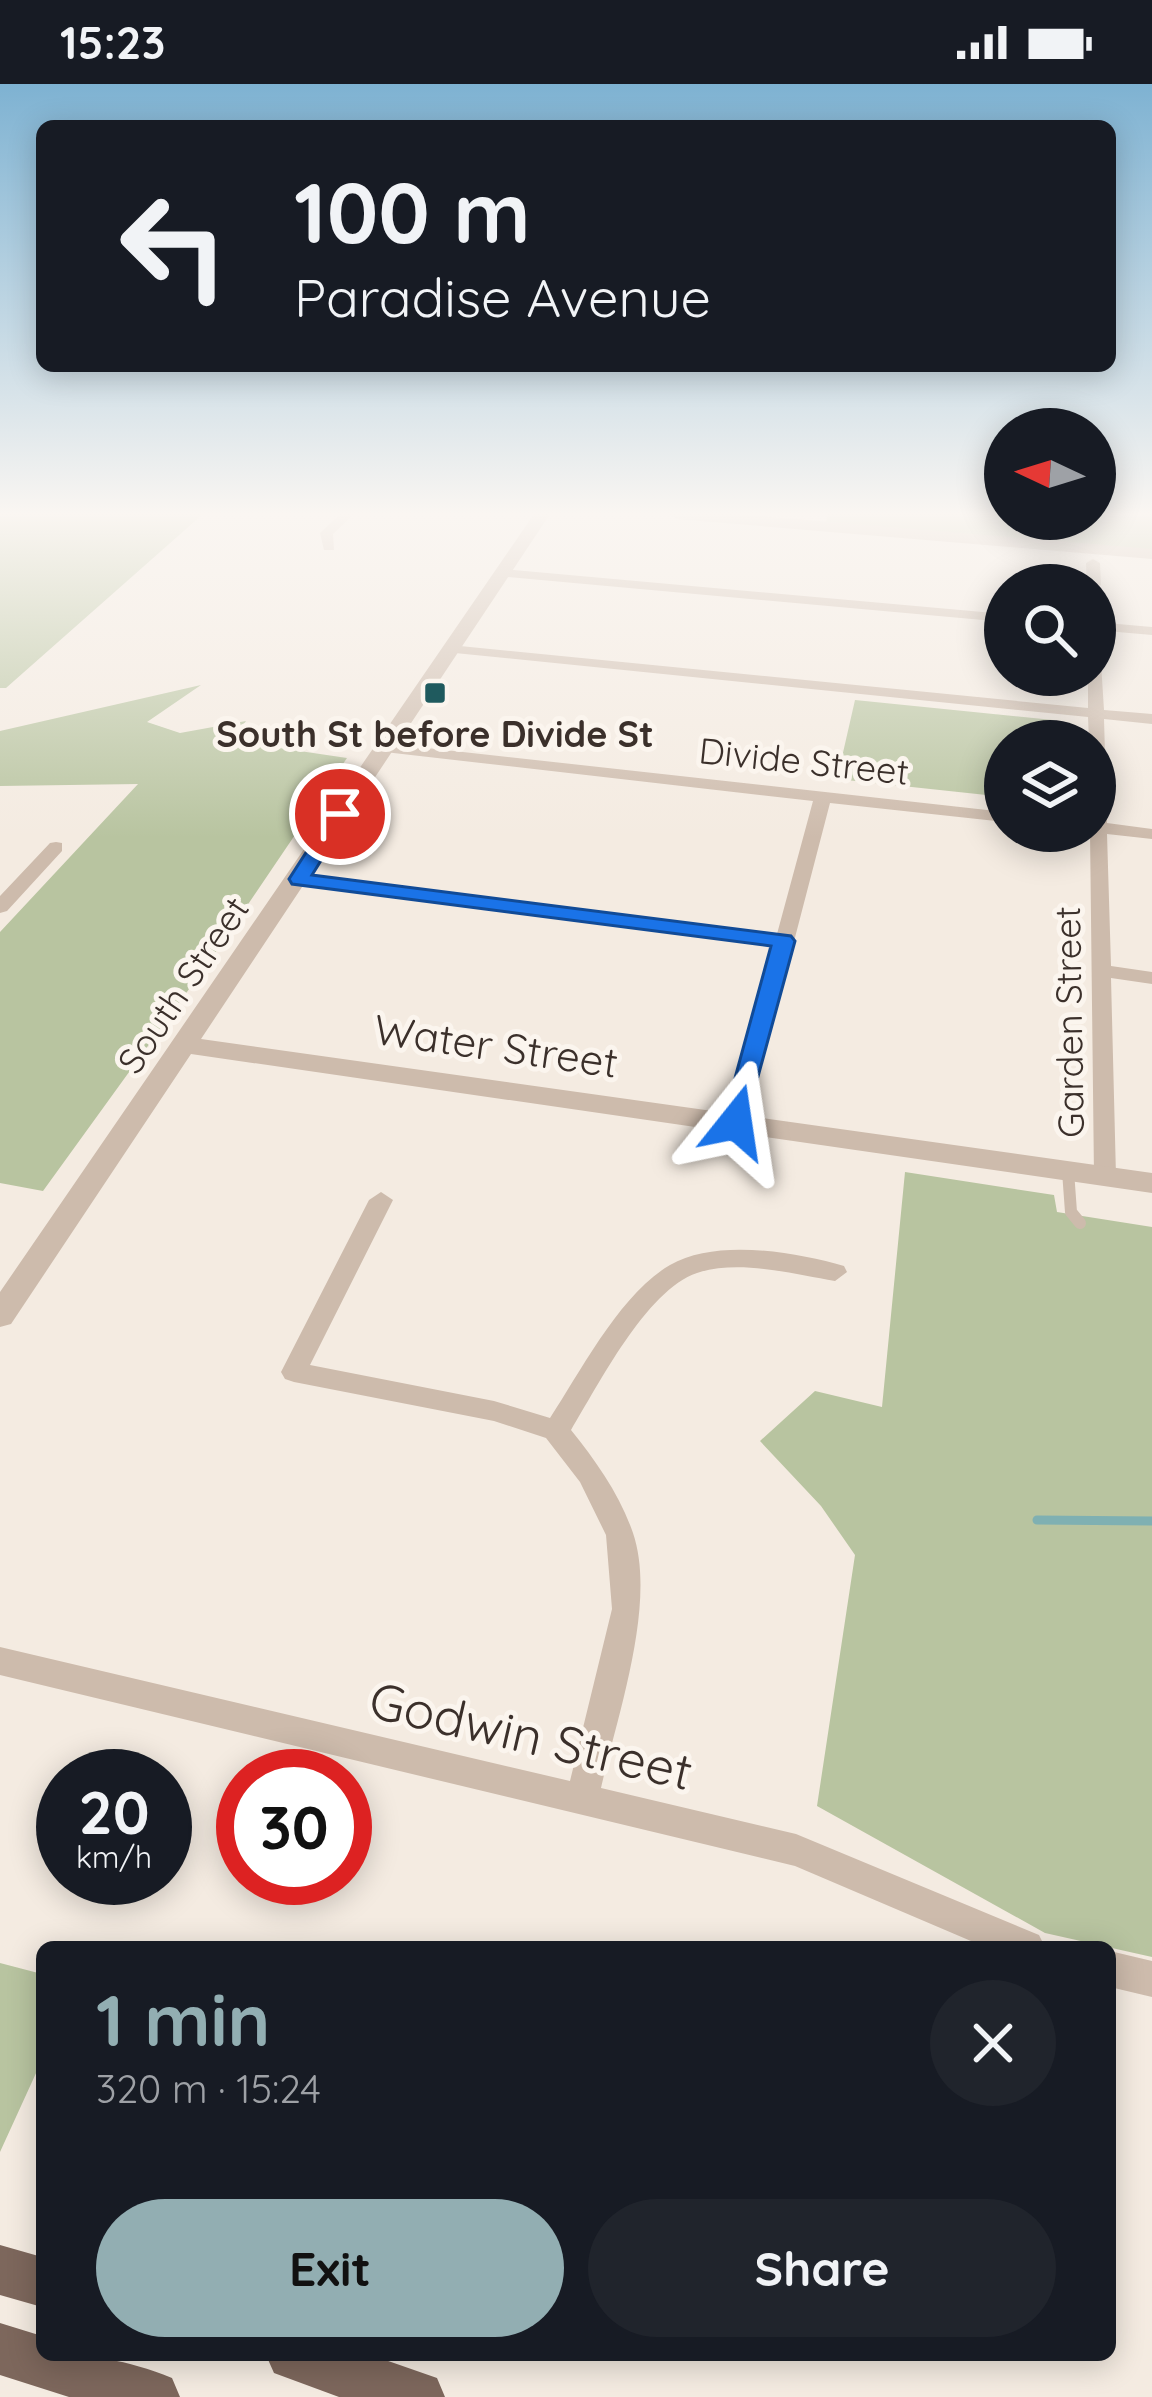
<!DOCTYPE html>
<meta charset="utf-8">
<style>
:root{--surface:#171b24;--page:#20242c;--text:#f1f3f6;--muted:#9ea1a6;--accent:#92aeb2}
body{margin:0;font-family:Quicksand,sans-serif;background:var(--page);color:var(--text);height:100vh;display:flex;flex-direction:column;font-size:45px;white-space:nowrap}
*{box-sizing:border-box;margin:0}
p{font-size:39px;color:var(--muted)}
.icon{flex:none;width:66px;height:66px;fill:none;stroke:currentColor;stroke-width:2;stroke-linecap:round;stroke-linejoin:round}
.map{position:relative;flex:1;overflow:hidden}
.sheet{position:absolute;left:36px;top:1857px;width:1080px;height:420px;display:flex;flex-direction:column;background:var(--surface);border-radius:18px;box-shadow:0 6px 30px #0003}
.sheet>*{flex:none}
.hud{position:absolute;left:36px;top:36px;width:1080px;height:252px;border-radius:18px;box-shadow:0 6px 30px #0003;background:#171b24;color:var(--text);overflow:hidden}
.needle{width:78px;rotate:274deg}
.controls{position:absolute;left:984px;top:324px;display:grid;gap:24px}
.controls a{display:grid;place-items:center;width:132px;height:132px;border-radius:50%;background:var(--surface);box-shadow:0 6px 30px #0003;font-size:60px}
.speed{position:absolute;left:36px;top:1665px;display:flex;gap:24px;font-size:60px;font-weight:700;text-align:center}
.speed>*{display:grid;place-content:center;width:156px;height:156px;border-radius:50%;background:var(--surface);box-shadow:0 6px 30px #0003;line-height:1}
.speed small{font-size:30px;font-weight:400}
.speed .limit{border:18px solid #d22;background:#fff;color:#111}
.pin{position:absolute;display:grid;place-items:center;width:102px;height:102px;color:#fff;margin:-51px;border:6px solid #fff;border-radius:50%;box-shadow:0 3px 12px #0007}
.me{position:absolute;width:132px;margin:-66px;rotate:15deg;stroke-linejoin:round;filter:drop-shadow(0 0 9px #0008)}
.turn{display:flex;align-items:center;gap:42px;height:252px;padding:0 60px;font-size:54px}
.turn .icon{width:156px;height:156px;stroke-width:2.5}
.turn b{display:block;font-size:84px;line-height:102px}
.round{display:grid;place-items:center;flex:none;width:126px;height:126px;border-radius:63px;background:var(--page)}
.head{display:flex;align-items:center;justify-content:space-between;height:204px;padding:0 60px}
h1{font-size:72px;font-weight:700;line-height:90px;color:var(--accent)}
.primary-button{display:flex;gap:24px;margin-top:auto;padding:24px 60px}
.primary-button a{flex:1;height:138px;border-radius:72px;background:var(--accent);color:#111;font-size:48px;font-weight:700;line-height:138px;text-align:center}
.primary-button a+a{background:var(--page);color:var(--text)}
.status{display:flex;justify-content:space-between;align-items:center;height:84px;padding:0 60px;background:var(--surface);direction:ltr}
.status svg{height:33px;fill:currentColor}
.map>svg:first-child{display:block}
.green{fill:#b8c4a0}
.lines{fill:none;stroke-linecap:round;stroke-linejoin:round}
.stream{stroke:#7fb0b2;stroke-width:9}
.service{stroke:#cdbbac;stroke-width:12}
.minor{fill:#cdbbac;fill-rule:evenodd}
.tertiary{fill:#cdbbac;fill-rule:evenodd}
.primary{fill:#7d675c;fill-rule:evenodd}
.route{fill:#1a73e8;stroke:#114b97;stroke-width:3}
.poi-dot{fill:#1f5a5e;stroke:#fbf5ee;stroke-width:4.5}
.labels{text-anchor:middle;stroke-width:10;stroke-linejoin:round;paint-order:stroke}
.far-poi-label{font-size:36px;font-weight:bold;fill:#3b302b;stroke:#fbf5ee}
.far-street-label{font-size:36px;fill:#3b302b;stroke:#fbf5ee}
.street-label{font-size:42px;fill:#3b302b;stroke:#fbf5ee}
.near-street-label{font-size:51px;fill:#3b302b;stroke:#fbf5ee}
</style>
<div class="status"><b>15:23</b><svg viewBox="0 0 49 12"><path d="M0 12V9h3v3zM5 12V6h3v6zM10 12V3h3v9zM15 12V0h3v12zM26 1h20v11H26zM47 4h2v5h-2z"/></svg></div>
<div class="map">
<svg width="1152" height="2313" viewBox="0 0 1152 2313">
<rect width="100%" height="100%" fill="#f4ebe1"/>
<path class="green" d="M0 430H203L6 604H0Z
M828 430H1005V435L1152 430V467L826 438Z
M201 601 147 638 180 649 246 637 231 657 347 674 213 872 43 1107 0 1099V848L138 700 0 702V647Z
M855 616 1053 636 1061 640 1060 657H1005V713L837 695Z
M905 1088 1054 1111 1057 1128 1152 1143V1873L1045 1849 817 1722 855 1471 821 1422 760 1357 815 1307 882 1323Z
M0 1879 42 1890V1976L0 2068Z"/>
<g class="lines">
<path class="stream" d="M1037 1436 1152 1437"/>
<path class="service" d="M1068 1087 1071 1128 1080 1139"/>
<path class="minor" d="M340 430H354L333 450 334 466H324L320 449Z
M1093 475 1100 479 1101 501 1095 505V501H1087L1086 479Z
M502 485 1005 530V538L497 492 495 489Z
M1095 538 1152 543V551L1095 546Z
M450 561 1088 624V591H1095V562L1100 563 1104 626 1152 630V640L1104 635 1107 739 1152 745V755L1107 750 1111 882 1152 888V900L1111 894 1116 1092 1113 1097 1105 1100 1094 1092 1090 747H1095V657H1089L1088 633 445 568V562Z
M382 659 1005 728V738L830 719 747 1038 736 1045 725 1038 774 862 299 800 290 795 299 790 777 850 813 717 376 667 374 664Z
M56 758 62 759V767L7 827 0 829V812L50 759Z
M381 1108 393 1116 310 1281 494 1317 550 1334C581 1287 620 1210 670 1181 716 1154 795 1168 844 1182L847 1188 835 1197C793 1190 739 1175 697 1189 646 1206 598 1302 571 1346 596 1377 620 1411 633 1449 657 1520 617 1632 601 1704L796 1750 1039 1851 1045 1863H985L795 1782 0 1591V1563L570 1697 612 1525 606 1451 580 1398 546 1354 494 1337 294 1298 285 1295 281 1288 369 1116Z
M1110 1867 1152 1877V1913L1110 1903Z"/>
<path class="tertiary" d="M534 430H550L201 955 1152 1089V1109L191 970 11 1240 0 1243V1208Z
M669 430H735L1152 465V475L677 435Z"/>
<path class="primary" d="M0 2161 42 2173V2223L0 2211Z
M0 2239 42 2252V2271C92 2271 125 2275 172 2294L180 2313H69L0 2291Z
M266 2271H371L437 2294 445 2313H339L274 2289Z"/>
</g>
<linearGradient id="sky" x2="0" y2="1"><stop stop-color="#7eb2d2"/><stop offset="0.57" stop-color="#faf6f2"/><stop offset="1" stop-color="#faf6f2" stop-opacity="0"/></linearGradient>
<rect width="1152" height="754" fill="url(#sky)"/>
<path class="route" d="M334 725 350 730 312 791 791 852 795 857 744 1044 736 1046 723 1038 771 862 292 800 289 795Z"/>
<rect class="poi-dot" x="423" y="597" width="24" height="24" rx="6"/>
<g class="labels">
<g class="far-poi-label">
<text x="435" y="663">South St before Divide St</text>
</g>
<g class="far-street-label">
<text transform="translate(804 677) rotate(6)" y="13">Divide Street</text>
<text transform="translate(183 901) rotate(-56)" y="13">South Street</text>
<text transform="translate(1069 938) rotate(-91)" y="13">Garden Street</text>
</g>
<g class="street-label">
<text transform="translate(496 962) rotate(8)" y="15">Water Street</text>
</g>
<g class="near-street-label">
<text transform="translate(531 1652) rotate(13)" y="18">Godwin Street</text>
</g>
</g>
</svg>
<div class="controls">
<a><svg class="needle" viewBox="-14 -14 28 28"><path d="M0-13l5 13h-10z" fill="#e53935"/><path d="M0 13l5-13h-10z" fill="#9ea1a6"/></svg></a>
<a><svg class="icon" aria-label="search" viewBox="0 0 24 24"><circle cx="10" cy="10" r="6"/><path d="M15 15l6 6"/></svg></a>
<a><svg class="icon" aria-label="layers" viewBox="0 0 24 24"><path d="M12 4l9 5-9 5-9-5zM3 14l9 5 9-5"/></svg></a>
</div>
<div class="speed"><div>20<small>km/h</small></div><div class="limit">30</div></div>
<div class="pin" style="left:340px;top:730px;background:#d93025"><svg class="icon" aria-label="arrive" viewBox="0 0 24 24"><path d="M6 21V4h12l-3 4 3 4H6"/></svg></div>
<svg class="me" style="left:736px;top:1038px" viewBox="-20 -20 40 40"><path d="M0-17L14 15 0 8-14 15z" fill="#1a73e8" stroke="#fff" stroke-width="4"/></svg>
<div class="hud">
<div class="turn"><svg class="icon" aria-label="left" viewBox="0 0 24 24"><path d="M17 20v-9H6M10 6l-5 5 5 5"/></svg><div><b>100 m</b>Paradise Avenue</div></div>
</div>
<section class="sheet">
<div class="head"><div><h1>1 min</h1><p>320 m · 15:24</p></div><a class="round"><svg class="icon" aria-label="close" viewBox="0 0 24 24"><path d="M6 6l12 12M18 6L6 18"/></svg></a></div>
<div class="primary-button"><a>Exit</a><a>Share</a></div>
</section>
</div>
